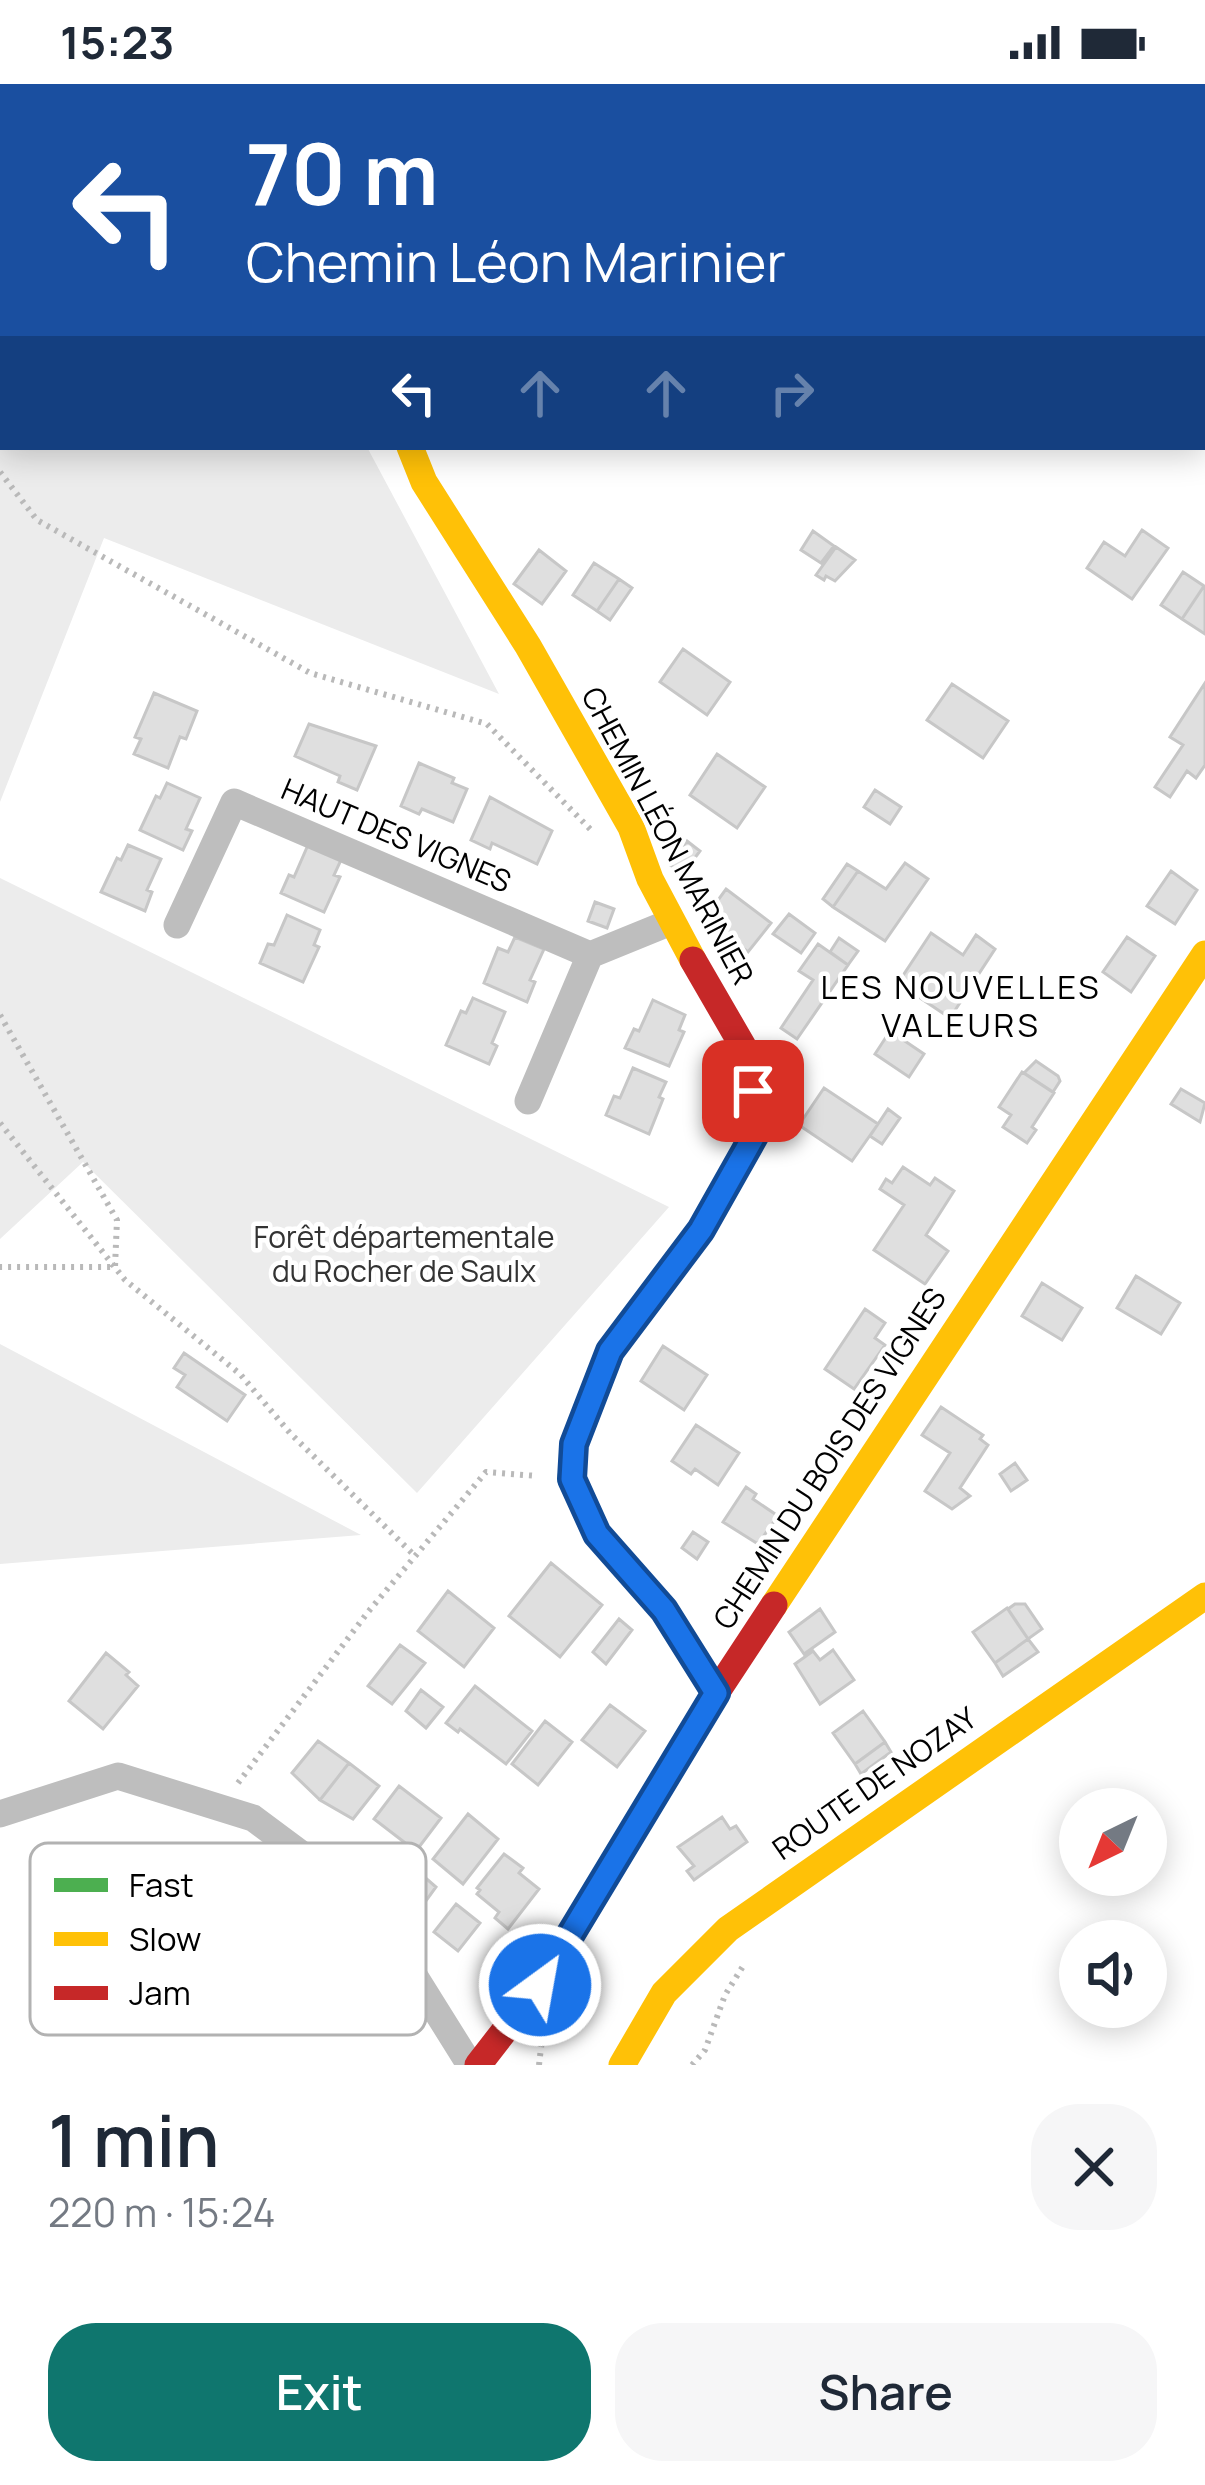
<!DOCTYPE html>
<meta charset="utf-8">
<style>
:root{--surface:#fff;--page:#f6f6f7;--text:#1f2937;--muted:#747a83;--accent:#0f766e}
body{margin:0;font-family:Manrope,sans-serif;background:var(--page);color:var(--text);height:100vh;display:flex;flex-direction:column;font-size:45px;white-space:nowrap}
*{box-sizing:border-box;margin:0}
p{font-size:39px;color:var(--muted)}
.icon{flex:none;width:66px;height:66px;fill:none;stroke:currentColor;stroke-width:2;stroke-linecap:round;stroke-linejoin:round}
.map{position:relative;height:1981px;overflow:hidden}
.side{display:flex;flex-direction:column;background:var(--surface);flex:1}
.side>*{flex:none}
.top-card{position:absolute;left:0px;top:0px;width:1206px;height:366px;box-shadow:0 6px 30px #0003;background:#1a4fa0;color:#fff;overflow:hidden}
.needle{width:78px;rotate:223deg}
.buttons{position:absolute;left:1059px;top:1704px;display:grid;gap:24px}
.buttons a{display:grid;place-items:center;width:108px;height:108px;border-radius:50%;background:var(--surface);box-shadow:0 6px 30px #0003;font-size:60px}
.pin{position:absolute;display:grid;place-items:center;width:102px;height:102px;color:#fff;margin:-51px;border-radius:24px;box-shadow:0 6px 18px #0006}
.me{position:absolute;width:132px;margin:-66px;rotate:32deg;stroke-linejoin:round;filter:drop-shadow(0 0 9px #0008)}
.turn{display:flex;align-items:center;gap:42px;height:252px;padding:0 48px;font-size:54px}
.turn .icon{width:156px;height:156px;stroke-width:2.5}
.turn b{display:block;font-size:84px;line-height:102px}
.lanes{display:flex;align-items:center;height:114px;padding:0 48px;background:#0003;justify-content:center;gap:60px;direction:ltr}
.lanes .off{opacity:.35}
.round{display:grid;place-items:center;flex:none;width:126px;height:126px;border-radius:48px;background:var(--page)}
.head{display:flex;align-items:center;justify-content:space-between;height:204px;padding:0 48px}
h1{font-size:72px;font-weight:600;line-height:90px}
.cta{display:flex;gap:24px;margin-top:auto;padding:24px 48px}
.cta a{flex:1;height:138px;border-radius:48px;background:var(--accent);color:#fff;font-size:48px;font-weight:600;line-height:138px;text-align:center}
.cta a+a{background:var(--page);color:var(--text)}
.status{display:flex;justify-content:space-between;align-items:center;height:84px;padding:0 60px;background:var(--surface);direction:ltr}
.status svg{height:33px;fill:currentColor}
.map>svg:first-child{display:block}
.green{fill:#ececec}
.building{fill:#dfdfdf;stroke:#c7c7c7;stroke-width:3}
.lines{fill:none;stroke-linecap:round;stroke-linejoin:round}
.path{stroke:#b9b9b9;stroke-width:6;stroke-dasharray:3 6;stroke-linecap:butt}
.lane{stroke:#bebebe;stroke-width:14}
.street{stroke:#bebebe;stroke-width:27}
.fast{stroke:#4caf50;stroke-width:27}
.slow{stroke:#ffc107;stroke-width:27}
.jam{stroke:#c62828;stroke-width:27}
.route-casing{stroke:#114b97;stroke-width:30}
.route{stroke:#1a73e8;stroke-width:21}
.labels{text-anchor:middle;stroke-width:9;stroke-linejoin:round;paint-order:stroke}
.street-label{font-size:30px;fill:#000;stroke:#fff}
.park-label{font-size:30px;fill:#333;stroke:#fff}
.neighbourhood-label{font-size:33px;letter-spacing:3px;fill:#000;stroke:#fff}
.key{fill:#fff;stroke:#b2b2b2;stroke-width:3}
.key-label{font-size:33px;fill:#000}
</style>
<div class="status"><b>15:23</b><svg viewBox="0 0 49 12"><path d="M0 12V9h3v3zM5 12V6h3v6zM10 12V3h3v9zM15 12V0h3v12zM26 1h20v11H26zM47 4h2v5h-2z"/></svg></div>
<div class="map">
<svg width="1205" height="1981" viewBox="0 0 1205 1981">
<rect width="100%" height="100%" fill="#fff"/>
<path class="green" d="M0 0 13 3H3V363H367L499 610 104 454 0 718Z
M0 794 669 1123 417 1409 83 1078 0 1155Z
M0 1260 361 1451 0 1480Z"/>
<path class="building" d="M1142 446 1168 464 1132 515 1087 484 1104 458 1125 472Z
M813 447 834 462 821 479 801 466Z
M836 463 855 476 835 497 826 492 824 496 816 491Z
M539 466 566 487 542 520 514 500Z
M594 479 619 495 597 527 573 511Z
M1183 488 1204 502 1182 535 1161 521Z
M619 495 632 504 610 536 597 527Z
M1204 502 1205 503V550L1182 535Z
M683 565 730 598 707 631 660 598Z
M1205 599V681L1196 694 1187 687 1170 713 1155 703 1183 661 1170 653Z
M952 600 1008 637 983 674 927 636Z
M154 609 197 627 186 655 180 653 168 684 134 670 141 655 135 653Z
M309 640 376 662 357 706 338 698 340 692 295 672Z
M717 670 765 703 737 744 690 711Z
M419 679 454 694 452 699 467 705 453 738 422 725 419 730 401 722Z
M167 699 200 714 186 745 192 747 183 766 140 746 156 712 160 714Z
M875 706 901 723 890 740 864 723Z
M490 713 552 747 537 780 492 759 490 765 471 756Z
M687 757 700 767 683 790 670 781Z
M128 761 161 775 147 806 152 808 145 827 101 808 117 774 121 776Z
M308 761 341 776 334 791 340 793 324 828 281 809 289 791 294 793Z
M905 779 928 795 885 857 833 823 858 787 886 805Z
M847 780 858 787 833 823 823 815Z
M1171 787 1197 806 1175 840 1147 822Z
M726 805 771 839 748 868 705 834Z
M595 818 614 825 607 844 588 837Z
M789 830 815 849 801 869 773 850Z
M287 831 320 846 314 861 319 863 303 898 260 879 268 860 274 861Z
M931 849 963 871 976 851 995 865 950 934 898 899Z
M515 853 544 865 530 896 535 898 527 918 484 899 498 864 508 868Z
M1127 853 1155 872 1131 908 1103 888Z
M839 854 858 867 848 881 830 868Z
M818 860 848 881 797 955 781 944 813 896 799 887Z
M473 914 505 928 492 959 497 962 489 980 446 961 461 927 466 929Z
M653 916 685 931 679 946 684 948 669 982 625 964 634 945 639 947Z
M890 947 924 970 909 993 875 970Z
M1036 977 1058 992 1060 997 1053 1008 1024 989Z
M633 984 666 998 659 1013 663 1015 649 1050 606 1031 614 1012 620 1014Z
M1022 988 1054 1009 1032 1043 1036 1046 1027 1059 1003 1043 1011 1031 999 1023Z
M824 1004 878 1040 852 1077 799 1041Z
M1181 1005 1205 1019 1200 1038 1171 1020Z
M888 1025 900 1034 882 1060 870 1052Z
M903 1083 930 1101 935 1094 954 1107 926 1151 948 1167 925 1200 874 1166 904 1121 880 1105 886 1095 892 1099Z
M1136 1192 1180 1219 1161 1250 1117 1224Z
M1042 1199 1082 1224 1062 1256 1022 1232Z
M865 1225 885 1239 875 1254 885 1261 854 1305 825 1285Z
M663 1262 707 1291 684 1326 641 1297Z
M184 1269 245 1311 227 1337 177 1303 185 1291 174 1284Z
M941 1323 983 1351 980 1355 988 1361 960 1404 970 1412 952 1425 925 1407 950 1369 922 1351Z
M696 1341 739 1369 718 1401 695 1385 691 1390 672 1377Z
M1015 1379 1027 1396 1011 1407 1000 1390Z
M746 1403 756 1410 753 1415 778 1432 758 1460 723 1438Z
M693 1448 708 1458 697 1475 682 1464Z
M551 1479 602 1521 560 1573 509 1532Z
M448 1507 494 1544 464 1583 418 1547Z
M1015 1520H1025L1042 1545 1028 1555 1008 1525Z
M1007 1524 1028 1555 995 1579 973 1548Z
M820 1525 835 1548 804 1570 789 1548Z
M619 1535 632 1546 606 1580 593 1568Z
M1028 1555 1038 1568 1003 1592 995 1579Z
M400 1561 425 1579 392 1620 368 1602Z
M833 1566 854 1596 820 1620 795 1580 813 1567 820 1576Z
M106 1569 129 1588 126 1591 138 1602 103 1645 69 1617Z
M475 1602 532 1647 506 1680 460 1645 458 1648 446 1639Z
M421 1606 443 1623 426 1644 406 1627Z
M610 1621 645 1647 617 1683 582 1656Z
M863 1627 885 1658 855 1680 833 1649Z
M545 1637 572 1658 538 1701 512 1680Z
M318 1657 349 1679 320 1716 292 1689Z
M885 1658 891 1668 861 1690 855 1680Z
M349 1679 379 1702 353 1735 320 1716Z
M399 1702 441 1734 413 1771 401 1761 404 1758 374 1735Z
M468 1730 498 1755 463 1800 433 1775Z
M722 1733 730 1745 736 1742 747 1758 694 1796 687 1787 694 1782 678 1763Z
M504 1770 523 1784 519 1789 539 1805 508 1845 495 1834 499 1828 477 1810 480 1806 477 1804Z
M421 1790 436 1803 407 1843 391 1828Z
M456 1820 480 1839 458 1867 434 1848Z"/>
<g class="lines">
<path class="path" d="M0 388 37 436 310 589 487 640 594 749
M0 931 117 1136 115 1183H0
M0 1039 125 1196 240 1290 290 1349 415 1472
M238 1699 368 1528 486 1388 537 1392
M539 1981 542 1955
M692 1981 705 1966 725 1911 745 1879"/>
<path class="lane" d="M1045 3 1048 0"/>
<path class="street" d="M270 0 272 3
M823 0 825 3
M1203 350 1205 352
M177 841 234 718 590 871
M528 1017 590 871 671 838
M0 1730 118 1692 253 1734 331 1792 390 1853 470 1981"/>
<path class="fast" d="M587 1325 574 1360 571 1395 597 1450 664 1525 716 1609"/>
<path class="slow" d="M410 363 424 398 528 562 631 743 650 795 693 876
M774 1521 1205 870
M622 1981 664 1909 728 1845 1205 1512"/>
<path class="jam" d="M587 1325 610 1267 701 1146 759 1043 748 971 693 876
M478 1981 540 1901 716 1609 774 1521"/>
</g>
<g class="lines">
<defs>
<path id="route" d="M540 1901 716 1609 664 1526 597 1450 572 1395 574 1360 610 1267 701 1146 759 1043 753 1007"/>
</defs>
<use href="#route" class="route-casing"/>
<use href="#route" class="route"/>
</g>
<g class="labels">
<g class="street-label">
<text transform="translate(396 752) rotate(23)" y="10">HAUT DES VIGNES</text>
<text transform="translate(667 752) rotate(62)" y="10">CHEMIN LÉON MARINIER</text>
<text transform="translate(830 1375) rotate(-57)" y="10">CHEMIN DU BOIS DES VIGNES</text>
<text transform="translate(875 1700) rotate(-35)" y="10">ROUTE DE NOZAY</text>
</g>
<g class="park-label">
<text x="404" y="1164">Forêt départementale<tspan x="404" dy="34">du Rocher de Saulx</tspan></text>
</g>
<g class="neighbourhood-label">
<text x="961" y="915">LES NOUVELLES<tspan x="961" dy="38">VALEURS</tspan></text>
</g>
</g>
<rect x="30" y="1759" width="396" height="192" rx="18" class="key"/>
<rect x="54" y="1794" width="54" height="14" fill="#4caf50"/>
<rect x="54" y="1848" width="54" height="14" fill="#ffc107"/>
<rect x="54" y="1902" width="54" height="14" fill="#c62828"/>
<g class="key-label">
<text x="129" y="1813">Fast</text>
<text x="129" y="1867">Slow</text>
<text x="129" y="1921">Jam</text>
</g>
</svg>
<div class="buttons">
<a><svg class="needle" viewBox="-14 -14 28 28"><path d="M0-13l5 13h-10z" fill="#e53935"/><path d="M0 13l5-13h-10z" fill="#747a83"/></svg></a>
<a><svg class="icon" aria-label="sound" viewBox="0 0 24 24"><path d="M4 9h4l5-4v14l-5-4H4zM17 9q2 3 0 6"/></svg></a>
</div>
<div class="pin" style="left:753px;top:1007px;background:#d93025"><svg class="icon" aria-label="arrive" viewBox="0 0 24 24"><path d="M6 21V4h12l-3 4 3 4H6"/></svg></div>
<svg class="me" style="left:540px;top:1901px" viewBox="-20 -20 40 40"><circle r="17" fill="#1a73e8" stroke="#fff" stroke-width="3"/><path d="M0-11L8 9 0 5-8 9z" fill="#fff"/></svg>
<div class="top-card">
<div class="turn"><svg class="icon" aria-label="left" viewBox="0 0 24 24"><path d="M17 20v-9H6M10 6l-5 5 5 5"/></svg><div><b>70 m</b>Chemin Léon Marinier</div></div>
<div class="lanes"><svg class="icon" aria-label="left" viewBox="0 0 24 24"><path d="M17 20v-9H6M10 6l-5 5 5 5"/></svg><svg class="icon off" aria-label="ahead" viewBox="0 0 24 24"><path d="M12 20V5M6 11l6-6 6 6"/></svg><svg class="icon off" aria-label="ahead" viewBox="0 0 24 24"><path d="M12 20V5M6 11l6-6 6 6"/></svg><svg class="icon off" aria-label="right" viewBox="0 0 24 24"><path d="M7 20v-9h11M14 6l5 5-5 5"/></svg></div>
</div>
</div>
<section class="side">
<div class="head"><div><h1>1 min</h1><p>220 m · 15:24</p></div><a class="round"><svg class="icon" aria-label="close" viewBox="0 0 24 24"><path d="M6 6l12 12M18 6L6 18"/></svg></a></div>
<div class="cta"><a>Exit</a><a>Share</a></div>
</section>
